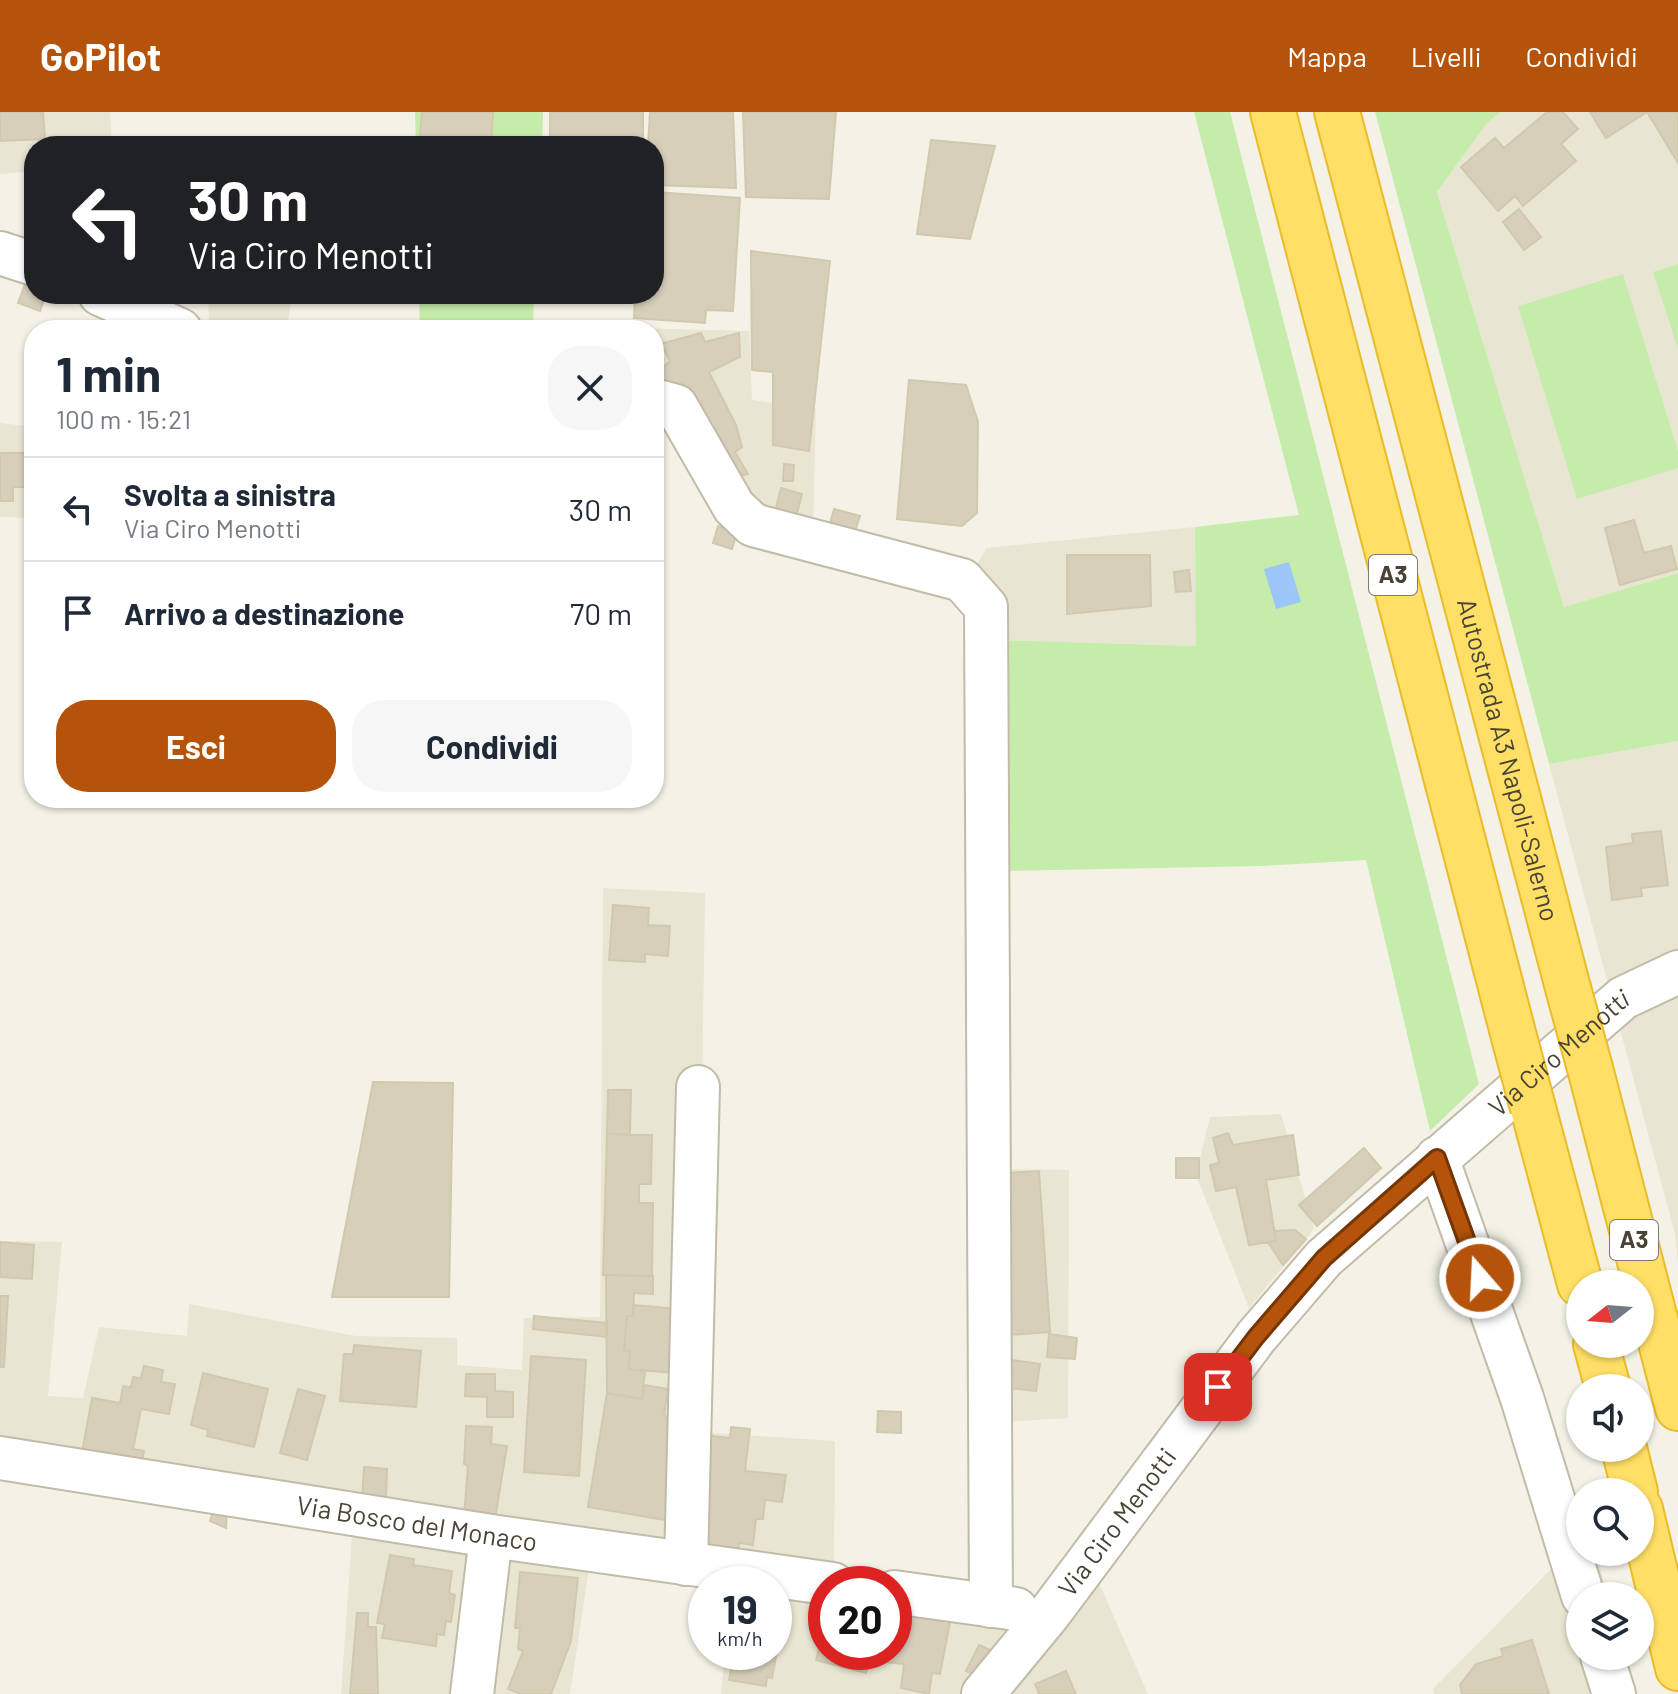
<!DOCTYPE html>
<html lang="it">
<meta charset="utf-8">
<style>
:root{--surface:#fff;--page:#f6f6f7;--text:#1f2937;--muted:#747a83;--line:#e0e1e3;--accent:#b45309}
body{margin:0;font-family:Barlow,sans-serif;background:var(--page);color:var(--text);height:100vh;display:flex;flex-direction:column;font-size:30px;white-space:nowrap}
*{box-sizing:border-box;margin:0}
p{font-size:26px;color:var(--muted)}
.icon{flex:none;width:44px;height:44px;fill:none;stroke:currentColor;stroke-width:2;stroke-linecap:round;stroke-linejoin:round}
.map{position:relative;flex:1;overflow:hidden}
.side{position:absolute;left:24px;top:208px;width:640px;height:488px;display:flex;flex-direction:column;background:var(--surface);border-radius:32px;box-shadow:0 2px 6px #0004}
.side>*{flex:none}
.hud{position:absolute;left:24px;top:24px;width:640px;height:168px;border-radius:32px;box-shadow:0 2px 6px #0004;background:#202124;color:#fff;overflow:hidden}
.needle{width:52px;rotate:253deg}
.fabs{position:absolute;left:1566px;top:1158px;display:grid;gap:16px}
.fabs a{display:grid;place-items:center;width:88px;height:88px;border-radius:50%;background:var(--surface);box-shadow:0 2px 6px #0004;font-size:40px}
.speed{position:absolute;left:688px;top:1454px;display:flex;gap:16px;font-size:40px;font-weight:700;text-align:center}
.speed>*{display:grid;place-content:center;width:104px;height:104px;border-radius:50%;background:var(--surface);box-shadow:0 2px 6px #0004;line-height:1}
.speed small{font-size:20px;font-weight:400}
.speed .limit{border:12px solid #d22;background:#fff;color:#111}
.pin{position:absolute;display:grid;place-items:center;width:68px;height:68px;color:#fff;margin:-34px;border-radius:16px;box-shadow:0 4px 12px #0006}
.me{position:absolute;width:88px;margin:-44px;rotate:341deg;stroke-linejoin:round;filter:drop-shadow(0 0 6px #0008)}
.turn{display:flex;align-items:center;gap:28px;height:168px;padding:0 32px;font-size:36px}
.turn .icon{width:104px;height:104px;stroke-width:2.5}
.turn b{display:block;font-size:56px;line-height:68px}
.round{display:grid;place-items:center;flex:none;width:84px;height:84px;border-radius:32px;background:var(--page)}
.summary{display:flex;align-items:center;justify-content:space-between;height:136px;padding:0 32px}
h1{font-size:48px;font-weight:700;line-height:60px}
.action{display:flex;gap:16px;margin-top:auto;padding:16px 32px}
.action a{flex:1;height:92px;border-radius:32px;background:var(--accent);color:#fff;font-size:32px;font-weight:700;line-height:92px;text-align:center}
.action a+a{background:var(--page);color:var(--text)}
ul{padding:0;list-style:none}
li{display:flex;align-items:center;gap:24px;height:104px;padding:0 32px;border-top:2px solid var(--line)}
li div{flex:1}
li b{display:block;font-size:30px}
li em{font-style:normal}
header{display:flex;align-items:center;gap:48px;box-sizing:border-box;height:112px;padding:0 40px;background:var(--accent);color:#fff}
header strong{font-size:38px}
nav{display:flex;gap:44px;margin-inline-start:auto;font-size:28px}
.map>svg:first-child{display:block}
.residential{fill:#e9e5d3;fill-rule:evenodd}
.green{fill:#c6ecab}
.water{fill:#9cc6f7}
.building{fill:#d7cfba;stroke:#d2c8ad;stroke-width:2}
.lines{fill:none;stroke-linecap:round;stroke-linejoin:round}
.minor-casing{stroke:#c1bba7;stroke-width:46}
.highway-casing{stroke:#ebbc29;stroke-width:48}
.minor{stroke:#fff;stroke-width:42}
.highway{stroke:#ffdf66;stroke-width:44}
.highway-bridge-casing{stroke:#ebbc29;stroke-width:48;stroke-linecap:butt}
.highway-bridge{stroke:#ffdf66;stroke-width:44}
.route-casing{stroke:#753606;stroke-width:20}
.route{stroke:#b45309;stroke-width:14}
.labels{text-anchor:middle;stroke-width:7;stroke-linejoin:round;paint-order:stroke}
.shield{fill:#fff;stroke:#7f7b71;stroke-width:2}
.shield-label{font-size:24px;font-weight:bold;fill:#484334}
.street-label{font-size:26px;fill:#484334;stroke:#fff}
</style>
<header>
<strong>GoPilot</strong>
<nav><a>Mappa</a><a>Livelli</a><a>Condividi</a></nav>
</header>
<div class="map">
<svg width="1678" height="1582" viewBox="0 0 1678 1582">
<rect width="100%" height="100%" fill="#f4f2e6"/>
<path class="residential" d="M0 0H110L112 34H34V59L0 62Z
M1501 0H1678V461L1564 495 1437 80 1487 11Z
M208 182H293L286 218H209Z
M630 216 749 219 752 288 816 297 813 417 757 403 654 278V218Z
M0 311 34 315V406L0 405Z
M1195 415 1197 534 997 528 992 469 977 453 986 436Z
M1678 629V1153L1675 1122 1549 652Z
M603 776 705 781 697 1320 835 1329 834 1460 1033 1487 1080 1428 1148 1582H721L725 1540H774V1472L590 1451 570 1582H341L353 1410 0 1358V1129L62 1130 48 1284 83 1286 99 1215 187 1224 189 1192 356 1224 457 1226V1253L522 1258 524 1206 600 1205ZM826 1472H894V1540H826Z
M1281 1002 1314 1117 1249 1196 1196 1063 1210 1005Z
M1001 1057 1069 1058 1068 1306 1004 1310Z
M1587 1440H1597L1607 1484H1580V1544H1622L1631 1582H1434L1433 1577 1559 1449Z"/>
<path class="green" d="M415 0H543L542 34H416Z
M1194 0H1230L1479 972 1430 1019 1366 748 1263 754 1000 759 997 528 1196 534 1195 415 1299 403Z
M1375 0H1501L1487 11 1437 80 1564 495 1678 461V629L1549 652Z
M1678 152V237L1653 160Z
M1623 162 1678 339V356L1577 387 1518 194Z
M419 182H534L533 218H420Z"/>
<path class="water" d="M1289 450 1301 490 1276 497 1264 457Z"/>
<path class="building" d="M0 0H43L45 27 0 29Z
M422 0H493L491 34H419Z
M550 0H643V34H550Z
M650 0H733L736 76 654 73V34H648Z
M743 0H836L829 87 746 85Z
M1547 0H1563L1578 17 1561 32 1576 49 1523 94 1515 84 1498 99 1461 55 1495 26 1504 36Z
M1590 0H1647L1606 26Z
M1647 0H1678V51Z
M931 28 995 34 970 127 917 122Z
M654 80 740 86 733 199 706 198 705 211 634 206 635 182H654Z
M1519 97 1541 125 1524 138 1503 110Z
M751 139 830 149 809 339 773 333V260L752 258Z
M26 170 34 172V182H46L40 199 18 191Z
M701 221 705 230 739 221 740 245 709 260 736 313 742 335 735 340 748 362 735 365 684 274 668 278 659 259 670 249 661 232Z
M909 268 966 273 978 310 977 401 962 414 897 407Z
M0 341H34V375H13V389H0Z
M784 352 794 353 793 369H783Z
M781 376 802 382 796 405 775 400Z
M834 397 860 404 854 422 829 415Z
M1634 408 1644 441 1671 434 1677 457 1620 473 1605 416Z
M718 414 737 420 732 437 713 431Z
M1067 443H1150L1151 494 1067 502Z
M1189 458 1191 479 1176 480 1174 460Z
M1661 719 1668 773 1641 776 1642 784 1612 788 1606 735 1633 731 1632 722Z
M613 793 649 796 648 813 670 814 668 844 645 842V850L609 848Z
M373 970 453 971 449 1185H332Z
M608 978H631L630 1023 607 1022Z
M1228 1021 1233 1033 1293 1023 1299 1063 1266 1068 1276 1129 1249 1133 1236 1075 1216 1079 1210 1053 1219 1051 1213 1026Z
M607 1022 652 1023 651 1072H639V1091H653L652 1164 603 1163Z
M1364 1036 1381 1056 1317 1114 1299 1093Z
M1176 1046H1199V1066H1176Z
M1039 1059 1050 1220 1008 1223 1000 1108 1010 1107 1007 1061Z
M1295 1118 1306 1127 1283 1153 1268 1130 1276 1129 1274 1119Z
M0 1130 34 1133 32 1167 0 1165Z
M606 1163 653 1164V1182L634 1181 633 1204H627L624 1238 630 1239 629 1257 645 1259 642 1287 607 1281Z
M0 1184H8L4 1255H0Z
M633 1193 690 1198 684 1262 629 1257 630 1239 624 1238 627 1204H633Z
M534 1204 607 1211V1225L533 1217Z
M1049 1222 1077 1226 1075 1247 1047 1245Z
M354 1233 421 1239 416 1295 340 1289 344 1242H353Z
M531 1244 586 1248 579 1364 524 1360Z
M1012 1248 1040 1252 1036 1279 1009 1276Z
M144 1254 163 1258 161 1270 175 1272 169 1302 141 1297 133 1337 144 1339 140 1357 81 1346 92 1286 120 1291 123 1274 131 1275 133 1265 141 1266Z
M203 1261 268 1277 254 1335 207 1324 208 1318 191 1313Z
M466 1262H495V1279L513 1280V1305H487V1285L465 1284Z
M644 1273 668 1277 664 1304 688 1308 677 1410 588 1395 607 1281 642 1287Z
M298 1277 325 1284 307 1348 280 1341Z
M878 1299 901 1300V1321L877 1320Z
M466 1314 492 1315 491 1332 507 1334 495 1407 464 1404 468 1354 464 1352Z
M731 1315 750 1317 745 1359 786 1363 782 1390 765 1388 763 1407H756L753 1433 739 1431 737 1446 704 1441 709 1393 697 1392 705 1323 730 1326Z
M364 1355 387 1357 386 1390 362 1388Z
M214 1397 227 1399 226 1416 210 1409Z
M390 1443 414 1447 413 1453 452 1459 449 1481 455 1483 451 1510 446 1509 444 1523 437 1522 436 1534 382 1526 385 1512 377 1511Z
M520 1460 578 1466 571 1529 551 1582H521L508 1577 523 1539 518 1537 520 1516H515Z
M774 1472 789 1473 772 1566 767 1565 766 1574 729 1568 734 1540H774Z
M910 1489 953 1495 940 1562 932 1561 929 1582 901 1576 904 1552 883 1550 887 1540H894V1525Z
M357 1501H368V1515H376L378 1582H350Z
M826 1510V1540H872L866 1561 816 1548Z
M1532 1528 1549 1582H1462L1460 1573 1476 1552 1503 1544 1501 1537Z
M979 1533 995 1540 980 1565 966 1559Z
M1066 1559 1076 1582H1039L1035 1572Z"/>
<g class="lines">
<defs>
<g id="minor">
<path d="M0 141 34 152"/>
<path d="M100 182 180 218"/>
<path d="M654 288 676 294 734 395 753 413 962 468 986 495 991 1494"/>
<path d="M1437 1046 1522 1286 1583 1484"/>
<path id="s1" d="M0 1346 491 1424 833 1472"/>
<path d="M686 1452 698 975"/>
<path d="M894 1480 1016 1497"/>
<path d="M1602 1544 1614 1582"/>
<path d="M472 1582 491 1424"/>
<path id="s2" d="M983 1582 1049 1502 1256 1225 1324 1146 1623 886 1678 860"/>
</g>
<g id="highway">
<path d="M1273 0 1514 925"/>
<path id="s3" d="M1337 0 1568 876"/>
<path d="M1591 960 1678 1296"/>
<path d="M1533 996 1580 1172"/>
<path d="M1596 1232 1608 1276"/>
<path d="M1624 1336 1635 1380"/>
<path d="M1640 1397 1678 1556"/>
</g>
</defs>
<use href="#minor" class="minor-casing"/>
<use href="#highway" class="highway-casing"/>
<use href="#minor" class="minor"/>
<use href="#highway" class="highway"/>
<defs>
<path id="highway-bridge" d="M1568 876 1591 960
M1514 925 1533 996"/>
</defs>
<use href="#highway-bridge" class="highway-bridge-casing"/>
<use href="#highway-bridge" class="highway-bridge"/>
</g>
<g class="lines">
<defs>
<path id="route" d="M1218 1275 1256 1225 1324 1146 1437 1046 1480 1166"/>
</defs>
<use href="#route" class="route-casing"/>
<use href="#route" class="route"/>
</g>
<g class="labels">
<g class="shield">
<rect x="1369" y="443" width="48" height="40" rx="6"/>
<rect x="1610" y="1108" width="48" height="40" rx="6"/>
</g>
<g class="shield-label">
<text x="1393" y="471">A3</text>
<text x="1634" y="1136">A3</text>
</g>
<g class="street-label">
<text dy="9" stroke="none"><textPath href="#s3" startOffset="670">Autostrada A3 Napoli-Salerno</textPath></text>
<text dy="9" stroke="none"><textPath href="#s2" startOffset="866">Via Ciro Menotti</textPath></text>
<text dy="9" stroke="none"><textPath href="#s1" startOffset="422">Via Bosco del Monaco</textPath></text>
<text dy="9" stroke="none"><textPath href="#s2" startOffset="218">Via Ciro Menotti</textPath></text>
</g>
</g>
</svg>
<div class="fabs">
<a><svg class="needle" viewBox="-14 -14 28 28"><path d="M0-13l5 13h-10z" fill="#e53935"/><path d="M0 13l5-13h-10z" fill="#747a83"/></svg></a>
<a><svg class="icon" aria-label="sound" viewBox="0 0 24 24"><path d="M4 9h4l5-4v14l-5-4H4zM17 9q2 3 0 6"/></svg></a>
<a><svg class="icon" aria-label="search" viewBox="0 0 24 24"><circle cx="10" cy="10" r="6"/><path d="M15 15l6 6"/></svg></a>
<a><svg class="icon" aria-label="layers" viewBox="0 0 24 24"><path d="M12 4l9 5-9 5-9-5zM3 14l9 5 9-5"/></svg></a>
</div>
<div class="speed"><div>19<small>km/h</small></div><div class="limit">20</div></div>
<div class="pin" style="left:1218px;top:1275px;background:#d93025"><svg class="icon" aria-label="arrive" viewBox="0 0 24 24"><path d="M6 21V4h12l-3 4 3 4H6"/></svg></div>
<svg class="me" style="left:1480px;top:1166px" viewBox="-20 -20 40 40"><circle r="17" fill="#b45309" stroke="#fff" stroke-width="3"/><path d="M0-11L8 9 0 5-8 9z" fill="#fff"/></svg>
<div class="hud">
<div class="turn"><svg class="icon" aria-label="left" viewBox="0 0 24 24"><path d="M17 20v-9H6M10 6l-5 5 5 5"/></svg><div><b>30 m</b>Via Ciro Menotti</div></div>
</div>
<section class="side">
<div class="summary"><div><h1>1 min</h1><p>100 m · 15:21</p></div><a class="round"><svg class="icon" aria-label="close" viewBox="0 0 24 24"><path d="M6 6l12 12M18 6L6 18"/></svg></a></div>
<ul>
<li><svg class="icon" aria-label="left" viewBox="0 0 24 24"><path d="M17 20v-9H6M10 6l-5 5 5 5"/></svg><div><b>Svolta a sinistra</b><p>Via Ciro Menotti</p></div><em>30 m</em></li>
<li><svg class="icon" aria-label="arrive" viewBox="0 0 24 24"><path d="M6 21V4h12l-3 4 3 4H6"/></svg><div><b>Arrivo a destinazione</b></div><em>70 m</em></li>
</ul>
<div class="action"><a>Esci</a><a>Condividi</a></div>
</section>
</div>
